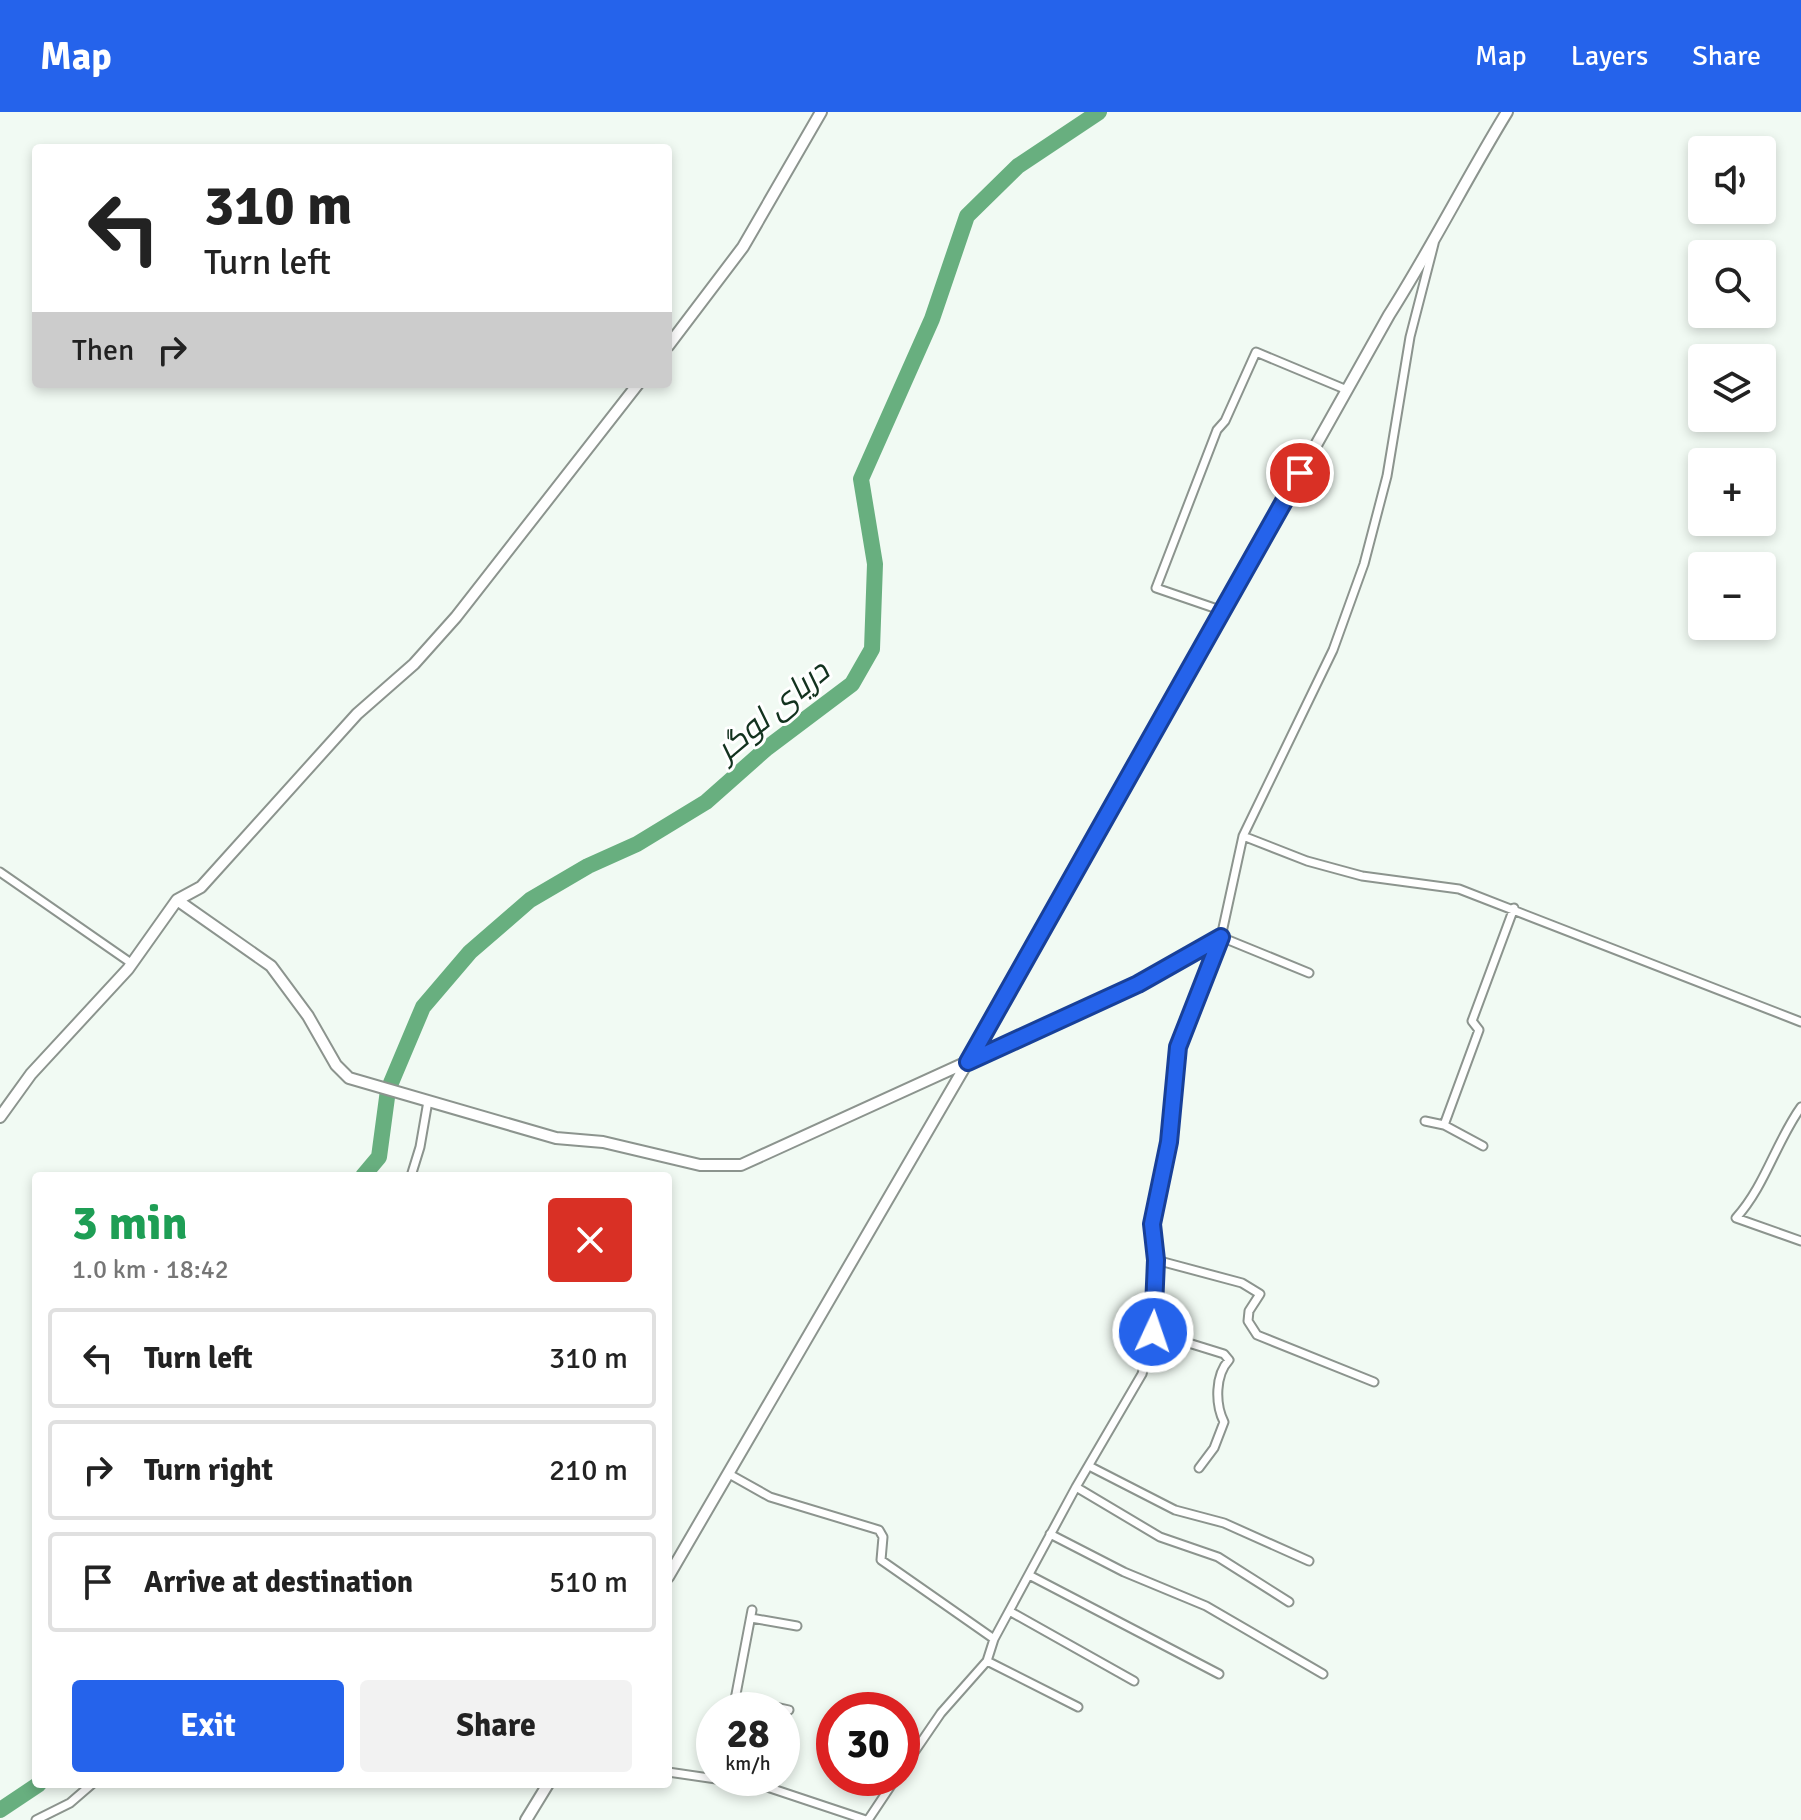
<!DOCTYPE html>
<meta charset="utf-8">
<style>
:root{--surface:#fff;--page:#f2f2f2;--text:#222;--muted:#767676;--line:#e0e0e0;--accent:#2563eb}
body{margin:0;font-family:Signika,Cairo,sans-serif;background:var(--page);color:var(--text);height:100vh;display:flex;flex-direction:column;font-size:30px;white-space:nowrap}
*{box-sizing:border-box;margin:0}
p{font-size:26px;color:var(--muted)}
.icon{flex:none;width:44px;height:44px;fill:none;stroke:currentColor;stroke-width:2;stroke-linecap:round;stroke-linejoin:round}
.map{position:relative;flex:1;overflow:hidden}
.panel{position:absolute;left:32px;top:1060px;width:640px;height:616px;display:flex;flex-direction:column;background:var(--surface);border-radius:8px;box-shadow:0 4px 12px #0003}
.panel>*{flex:none}
.banner{position:absolute;left:32px;top:32px;width:640px;height:244px;border-radius:8px;box-shadow:0 4px 12px #0003;background:#fff;color:var(--text);overflow:hidden}
.tools{position:absolute;left:1688px;top:24px;display:grid;gap:16px}
.tools a{display:grid;place-items:center;width:88px;height:88px;border-radius:8px;background:var(--surface);box-shadow:0 4px 12px #0003;font-size:40px}
.speed{position:absolute;left:696px;top:1580px;display:flex;gap:16px;font-size:40px;font-weight:700;text-align:center}
.speed>*{display:grid;place-content:center;width:104px;height:104px;border-radius:50%;background:var(--surface);box-shadow:0 4px 12px #0003;line-height:1}
.speed small{font-size:20px;font-weight:400}
.speed .limit{border:12px solid #d22;background:#fff;color:#111}
.pin{position:absolute;display:grid;place-items:center;width:68px;height:68px;color:#fff;margin:-34px;border:4px solid #fff;border-radius:50%;box-shadow:0 2px 8px #0007}
.me{position:absolute;width:88px;margin:-44px;rotate:3deg;stroke-linejoin:round;filter:drop-shadow(0 0 6px #0008)}
.turn{display:flex;align-items:center;gap:28px;height:168px;padding:0 40px;font-size:36px}
.turn .icon{width:104px;height:104px;stroke-width:2.5}
.turn b{display:block;font-size:56px;line-height:68px}
.then{display:flex;align-items:center;height:76px;padding:0 40px;background:#0003;gap:16px;font-size:30px}
.round{display:grid;place-items:center;flex:none;width:84px;height:84px;border-radius:8px;background:var(--page)}
.overview{display:flex;align-items:center;justify-content:space-between;height:136px;padding:0 40px}
h1{font-size:48px;font-weight:800;line-height:60px;color:#1e9e55}
.primary-button{display:flex;gap:16px;margin-top:auto;padding:16px 40px}
.primary-button a{flex:1;height:92px;border-radius:8px;background:var(--accent);color:#fff;font-size:32px;font-weight:800;line-height:92px;text-align:center}
.primary-button a+a{background:var(--page);color:var(--text)}
ul{padding:0;list-style:none}
li{display:flex;align-items:center;gap:24px;height:100px;margin:0 16px 12px;padding:0 24px;border:4px solid var(--line);border-radius:8px}
li div{flex:1}
li b{display:block;font-size:30px}
li em{font-style:normal}
header{display:flex;align-items:center;gap:48px;box-sizing:border-box;height:112px;padding:0 40px;background:var(--accent);color:#fff}
header strong{font-size:38px}
nav{display:flex;gap:44px;margin-inline-start:auto;font-size:28px}
.map>svg:first-child{display:block}
.lines{fill:none;stroke-linecap:round;stroke-linejoin:round}
.river{stroke:#68af7f;stroke-width:16}
.street-casing{stroke:#8c948e;stroke-width:11}
.secondary-casing{stroke:#8c948e;stroke-width:14}
.street{stroke:#fff;stroke-width:7}
.secondary{stroke:#fff;stroke-width:10}
.route-casing{stroke:#184099;stroke-width:20}
.route{stroke:#2563eb;stroke-width:14}
.labels{text-anchor:middle;stroke-width:6;stroke-linejoin:round;paint-order:stroke}
.water-label{font-size:32px;font-style:italic;fill:#12321e;stroke:#fff}
</style>
<header>
<strong>Map</strong>
<nav><a>Map</a><a>Layers</a><a>Share</a></nav>
</header>
<div class="map">
<svg width="1801" height="1708" viewBox="0 0 1801 1708">
<rect width="100%" height="100%" fill="#f1faf3"/>
<g class="lines">
<path class="river" d="M363 1064 379 1045 388 978 423 895 470 840 530 788 588 754 637 732 706 690 767 636 852 572 872 537 875 452 861 367 932 207 967 104 1018 54 1099 0
M0 1698 39 1672"/>
<defs>
<path id="street" d="M1223 499 1156 476 1217 318 1225 309 1256 240 1347 278
M1243 724 1307 749 1362 764 1459 777 1801 910
M0 760 131 851
M1221 825 1309 861
M1801 995C1776 1030 1765 1074 1736 1106L1801 1129
M1425 1009 1444 1013 1483 1034
M1444 1013 1479 918 1472 909 1514 796
M411 1064 420 1035 428 989
M1156 1148 1242 1171 1260 1182 1249 1199 1248 1209 1257 1223 1374 1270
M1153 1220 1224 1242 1229 1248C1215 1263 1215 1292 1224 1310L1214 1336 1199 1356
M1089 1354 1175 1398 1224 1411 1309 1449
M729 1362 770 1385 879 1418 883 1425 881 1448 994 1527
M1076 1375 1160 1425 1218 1445 1289 1490
M1050 1422 1124 1460 1206 1494 1323 1562
M1029 1463 1219 1562
M1011 1500 1134 1569
M751 1506 797 1514
M987 1549 1078 1595
M735 1586 789 1598
M733 1598 752 1498
M902 1658 941 1601 987 1549 994 1527 1076 1375 1142 1262 1153 1220 1156 1148 1152 1112 1169 1030 1178 935 1221 825 1243 724 1333 538 1364 452 1387 364 1410 225 1434 132
M668 1660 764 1674 866 1708
M36 1708 70 1691 92 1672
M868 1708 896 1666"/>
<path id="secondary" d="M668 234 743 135 821 0
M177 788 271 854 308 904 336 953 349 966 556 1026 603 1030 700 1053H741L1138 872 1221 825
M0 1005 31 962 128 857 177 788 201 775 357 602 414 552 456 505 638 272
M668 1465 1027 848 1389 203C1431 137 1466 67 1507 0
M526 1708 548 1672"/>
</defs>
<use href="#street" class="street-casing"/>
<use href="#secondary" class="secondary-casing"/>
<use href="#street" class="street"/>
<use href="#secondary" class="secondary"/>
</g>
<g class="lines">
<defs>
<path id="route" d="M1153 1220 1156 1148 1152 1112 1169 1030 1178 935 1221 825 1138 872 968 950 1300 361"/>
</defs>
<use href="#route" class="route-casing"/>
<use href="#route" class="route"/>
</g>
<g class="labels">
<g class="water-label">
<text transform="translate(772 598) rotate(-40)" y="11">دریای لوگر</text>
</g>
</g>
</svg>
<div class="tools">
<a><svg class="icon" aria-label="sound" viewBox="0 0 24 24"><path d="M4 9h4l5-4v14l-5-4H4zM17 9q2 3 0 6"/></svg></a>
<a><svg class="icon" aria-label="search" viewBox="0 0 24 24"><circle cx="10" cy="10" r="6"/><path d="M15 15l6 6"/></svg></a>
<a><svg class="icon" aria-label="layers" viewBox="0 0 24 24"><path d="M12 4l9 5-9 5-9-5zM3 14l9 5 9-5"/></svg></a>
<a>+</a>
<a>−</a>
</div>
<div class="speed"><div>28<small>km/h</small></div><div class="limit">30</div></div>
<div class="pin" style="left:1300px;top:361px;background:#d93025"><svg class="icon" aria-label="arrive" viewBox="0 0 24 24"><path d="M6 21V4h12l-3 4 3 4H6"/></svg></div>
<svg class="me" style="left:1153px;top:1220px" viewBox="-20 -20 40 40"><circle r="17" fill="#2563eb" stroke="#fff" stroke-width="3"/><path d="M0-11L8 9 0 5-8 9z" fill="#fff"/></svg>
<div class="banner">
<div class="turn"><svg class="icon" aria-label="left" viewBox="0 0 24 24"><path d="M17 20v-9H6M10 6l-5 5 5 5"/></svg><div><b>310 m</b>Turn left</div></div>
<div class="then">Then<svg class="icon" aria-label="right" viewBox="0 0 24 24"><path d="M7 20v-9h11M14 6l5 5-5 5"/></svg></div>
</div>
<section class="panel">
<div class="overview"><div><h1>3 min</h1><p>1.0 km · 18:42</p></div><a class="round" style="background:#d93025;color:#fff"><svg class="icon" aria-label="close" viewBox="0 0 24 24"><path d="M6 6l12 12M18 6L6 18"/></svg></a></div>
<ul>
<li><svg class="icon" aria-label="left" viewBox="0 0 24 24"><path d="M17 20v-9H6M10 6l-5 5 5 5"/></svg><div><b>Turn left</b></div><em>310 m</em></li>
<li><svg class="icon" aria-label="right" viewBox="0 0 24 24"><path d="M7 20v-9h11M14 6l5 5-5 5"/></svg><div><b>Turn right</b></div><em>210 m</em></li>
<li><svg class="icon" aria-label="arrive" viewBox="0 0 24 24"><path d="M6 21V4h12l-3 4 3 4H6"/></svg><div><b>Arrive at destination</b></div><em>510 m</em></li>
</ul>
<div class="primary-button"><a>Exit</a><a>Share</a></div>
</section>
</div>
